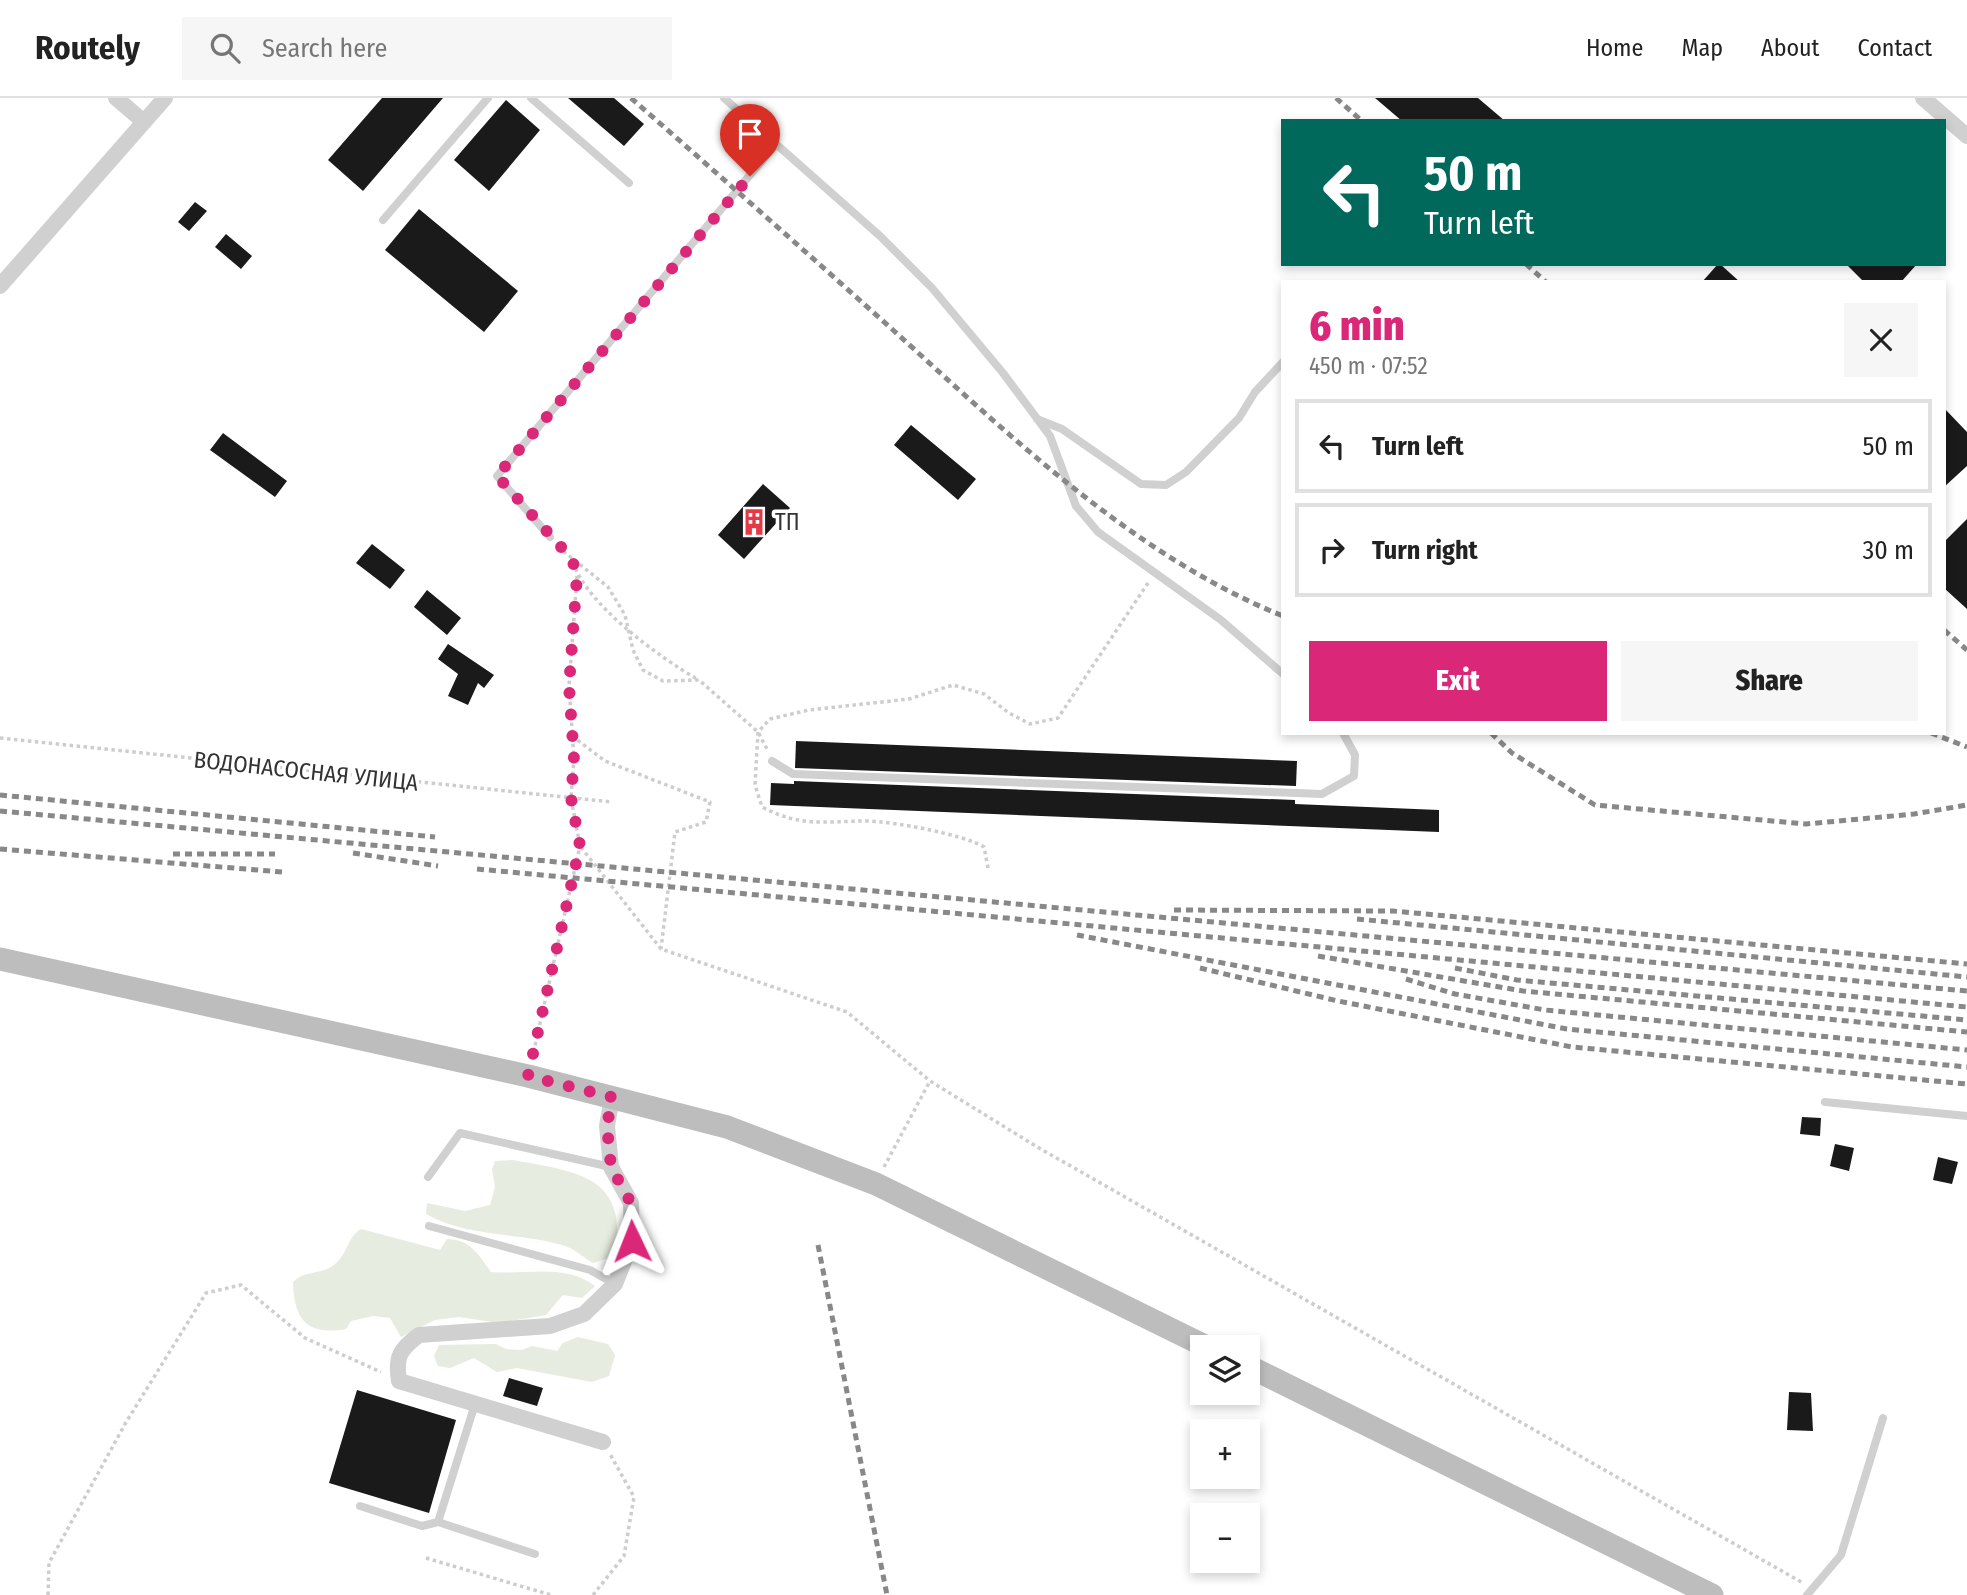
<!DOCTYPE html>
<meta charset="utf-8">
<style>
:root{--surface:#fff;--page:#f6f6f6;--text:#222;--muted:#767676;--line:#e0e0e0;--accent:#db2777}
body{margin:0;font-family:"Fira Sans Condensed",sans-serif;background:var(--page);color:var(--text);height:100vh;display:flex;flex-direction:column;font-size:26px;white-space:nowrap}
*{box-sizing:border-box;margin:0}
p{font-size:23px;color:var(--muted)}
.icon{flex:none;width:38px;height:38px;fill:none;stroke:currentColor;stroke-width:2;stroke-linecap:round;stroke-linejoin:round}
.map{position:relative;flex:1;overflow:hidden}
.details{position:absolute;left:1281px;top:182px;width:665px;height:455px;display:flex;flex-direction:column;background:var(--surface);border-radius:0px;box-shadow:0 4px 10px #0003}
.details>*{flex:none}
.guide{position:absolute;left:1281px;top:21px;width:665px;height:147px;border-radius:0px;box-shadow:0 4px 10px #0003;background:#00695c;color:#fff;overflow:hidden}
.buttons{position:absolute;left:1190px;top:1237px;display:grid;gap:14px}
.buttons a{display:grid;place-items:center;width:70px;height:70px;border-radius:0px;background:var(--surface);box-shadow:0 4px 10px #0003;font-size:35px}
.pin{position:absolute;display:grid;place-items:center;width:60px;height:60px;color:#fff;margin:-72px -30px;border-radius:50% 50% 50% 0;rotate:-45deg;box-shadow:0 0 7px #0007}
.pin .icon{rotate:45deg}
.me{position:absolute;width:77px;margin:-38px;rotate:358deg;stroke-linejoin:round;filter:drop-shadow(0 0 5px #0008)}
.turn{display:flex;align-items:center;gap:24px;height:147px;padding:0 28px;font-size:32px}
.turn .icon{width:91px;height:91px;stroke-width:2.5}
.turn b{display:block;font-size:49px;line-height:60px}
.round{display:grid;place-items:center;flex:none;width:74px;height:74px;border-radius:0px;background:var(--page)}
.head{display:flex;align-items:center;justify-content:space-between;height:119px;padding:0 28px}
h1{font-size:42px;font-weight:800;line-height:52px;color:var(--accent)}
.action{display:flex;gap:14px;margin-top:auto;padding:14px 28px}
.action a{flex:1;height:80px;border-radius:0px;background:var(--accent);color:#fff;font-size:28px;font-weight:800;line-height:80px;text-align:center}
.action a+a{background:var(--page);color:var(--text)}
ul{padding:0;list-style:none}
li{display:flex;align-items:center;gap:21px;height:94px;margin:0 14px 10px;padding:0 14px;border:4px solid var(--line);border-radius:0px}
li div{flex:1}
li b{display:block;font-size:26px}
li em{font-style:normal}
header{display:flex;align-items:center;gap:42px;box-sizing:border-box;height:98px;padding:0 35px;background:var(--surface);border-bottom:2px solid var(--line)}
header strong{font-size:33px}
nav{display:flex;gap:38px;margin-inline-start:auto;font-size:24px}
.search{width:490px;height:63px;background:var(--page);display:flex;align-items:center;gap:18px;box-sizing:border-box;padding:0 24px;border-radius:0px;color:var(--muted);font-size:26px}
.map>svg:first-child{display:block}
.green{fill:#e6ecdf}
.building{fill:#1a1a1a}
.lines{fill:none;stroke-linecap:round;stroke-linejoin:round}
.path{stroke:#cdcdcd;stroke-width:3.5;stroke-dasharray:3.5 3.5;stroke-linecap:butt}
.lane{stroke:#d0d0d0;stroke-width:8}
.street{stroke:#d0d0d0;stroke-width:16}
.secondary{stroke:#bdbdbd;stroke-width:23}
.rail{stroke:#888;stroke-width:5;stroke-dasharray:7 5;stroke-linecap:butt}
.route{stroke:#db2777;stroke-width:12;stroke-dasharray:0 21.6}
.labels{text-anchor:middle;stroke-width:7;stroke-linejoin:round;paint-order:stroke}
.poi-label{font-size:23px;fill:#333;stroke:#fff;text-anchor:start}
.street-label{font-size:23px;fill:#333;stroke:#fff}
</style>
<header>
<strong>Routely</strong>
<div class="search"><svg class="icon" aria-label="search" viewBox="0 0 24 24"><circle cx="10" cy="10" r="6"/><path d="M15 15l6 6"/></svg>Search here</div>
<nav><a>Home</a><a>Map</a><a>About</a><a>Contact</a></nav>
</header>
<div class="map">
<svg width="1967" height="1497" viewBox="0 0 1967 1497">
<rect width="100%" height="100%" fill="#fff"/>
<path class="green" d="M513 1062C577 1074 629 1077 615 1158L593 1165C584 1160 575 1151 565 1148 520 1134 468 1140 426 1116L427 1105 465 1113 490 1107 495 1089 492 1072 495 1063Z
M361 1131 440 1152 447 1141C470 1141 479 1157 491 1174 526 1177 566 1165 595 1188L582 1200 563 1197 546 1217 499 1225 459 1219 435 1222 401 1239 390 1220 373 1218 351 1223 346 1231C307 1238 294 1222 293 1184 305 1172 321 1177 334 1167 348 1156 347 1139 361 1131Z
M578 1239 608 1246 615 1257 609 1278 592 1284 517 1270 497 1274 474 1260 450 1270 438 1268 434 1258 439 1247 496 1246 506 1251 522 1252 532 1248 557 1253 563 1245Z"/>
<path class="building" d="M382 0H443L363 93 328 62Z
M568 0H614L644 26 624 48Z
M1375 0H1478L1505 23H1402Z
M506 2 540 32 489 93 454 62Z
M195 104 207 113 189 133 178 124Z
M419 111 518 193 484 234 385 152Z
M226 136 252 158 241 171 215 149Z
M1718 166H1720L1740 184H1702Z
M1846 166H1917L1901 184H1864Z
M1944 310 1967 334V368L1944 389Z
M911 327 976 381 958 402 894 347Z
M223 335 287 383 275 399 210 352Z
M763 386 790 410 744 461 718 437Z
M1967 421V511L1944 490V444Z
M372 446 405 472 390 491 356 465Z
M427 492 461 520 447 537 414 509Z
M448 546 494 577 484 590 478 585 468 607 448 598 458 576 438 561Z
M796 643 1297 663 1296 688 795 670Z
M794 683 1295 702V706L1439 712V734L770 707 771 685 794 686Z
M1802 1019 1821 1020 1820 1038 1800 1036Z
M1835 1046 1854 1050 1849 1073 1830 1068Z
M1938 1059 1958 1064 1952 1086 1933 1082Z
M509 1280 543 1290 537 1308 503 1298Z
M357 1292 456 1322 429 1415 329 1385Z
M1789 1294 1811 1295 1813 1333 1787 1332Z"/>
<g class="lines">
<path class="path" d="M558 449 608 489 625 517 633 552 643 572 663 583 699 582 758 634 768 653
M573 464C586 506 659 559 697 581
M577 478 569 588 574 661 571 700 580 748 661 851 847 914 930 983
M572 638 605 663 710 704 706 724 675 734 661 851
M0 640 612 704
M988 770 984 749C962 736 895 724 868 723 824 723 803 730 762 709L755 687 758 634 770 621 809 612 909 601 953 587 984 596 1009 615 1030 626 1058 620 1148 485
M532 961 580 748
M884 1069 930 983 1039 1050 1803 1485
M426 1460 551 1497
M48 1497 49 1465 125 1326 206 1195 241 1187 305 1240 381 1274
M593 1497 624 1458 634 1399 610 1356"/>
<path class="lane" d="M531 0 629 85
M724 0 880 138 932 190 1003 275 1050 338 1076 408 1098 434 1221 522 1283 576
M383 122 488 0
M1037 321 1062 331 1141 386 1166 387 1186 374 1239 320 1255 294 1283 264
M550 439 497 378 776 46
M772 663 793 676 1322 696 1354 678 1355 657 1343 635
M1825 1004 1967 1018
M428 1079 460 1035 611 1069
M429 1128 590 1172 615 1186
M360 1408 422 1428 438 1424 475 1306
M438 1424 535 1456
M1807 1497 1841 1457 1883 1320"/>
<path class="street" d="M116 0 144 24
M1923 0 1967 38
M0 188 165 0
M603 1344 399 1283C395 1259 400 1251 419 1237L550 1228 584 1216 615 1186 632 1143 631 1105 611 1069 607 1028 612 999"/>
<path class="secondary" d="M0 861 528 978 727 1029 876 1086 1209 1250
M1248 1268 1712 1497"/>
<path class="rail" d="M631 0C719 77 806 154 893 232 1009 337 1136 459 1283 518
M1336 0 1362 23
M1526 166 1546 184
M1944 532 1967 552
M1491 635 1512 655 1595 707 1806 726 1914 716 1967 707
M1931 635 1967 649
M0 697 435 739
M0 713 1967 893
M0 751 282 774
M353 755 438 768
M173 756H275
M477 771 1967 909
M1174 812 1393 813 1967 866
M1357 821 1967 879
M1077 837 1567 931 1967 969
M1318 858 1523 893 1967 934
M1200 870 1338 903 1572 949 1967 986
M1455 870 1517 882 1967 922
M1406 881 1455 896 1545 912 1967 952
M818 1147 887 1497"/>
</g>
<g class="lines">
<path class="route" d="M632 1143 631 1105 611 1069 607 1028 612 999 528 978 580 748 571 700 574 661 569 588 577 478 572 461 497 378 750 78"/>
</g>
<defs>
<symbol id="building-bare" viewBox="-9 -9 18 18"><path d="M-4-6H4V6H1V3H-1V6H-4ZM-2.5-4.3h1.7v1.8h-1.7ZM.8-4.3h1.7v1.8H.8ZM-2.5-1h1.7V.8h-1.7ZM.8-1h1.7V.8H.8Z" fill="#e63946" stroke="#fff" stroke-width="2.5" paint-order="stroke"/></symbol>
</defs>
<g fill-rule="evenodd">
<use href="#building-bare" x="735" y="405" width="38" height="38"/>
</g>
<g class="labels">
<g class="poi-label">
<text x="775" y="432">ТП</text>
</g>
<g class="street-label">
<text transform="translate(306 673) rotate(6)" y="8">ВОДОНАСОСНАЯ УЛИЦА</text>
</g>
</g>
</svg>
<div class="buttons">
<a><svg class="icon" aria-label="layers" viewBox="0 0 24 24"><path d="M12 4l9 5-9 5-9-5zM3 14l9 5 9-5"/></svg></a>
<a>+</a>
<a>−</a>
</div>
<div class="pin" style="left:750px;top:78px;background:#d93025"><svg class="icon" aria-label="arrive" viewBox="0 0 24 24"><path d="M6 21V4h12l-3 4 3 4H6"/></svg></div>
<svg class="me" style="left:632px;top:1143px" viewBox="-20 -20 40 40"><path d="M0-17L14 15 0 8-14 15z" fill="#db2777" stroke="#fff" stroke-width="4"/></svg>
<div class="guide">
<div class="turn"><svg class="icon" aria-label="left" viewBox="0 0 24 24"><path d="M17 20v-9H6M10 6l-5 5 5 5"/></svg><div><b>50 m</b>Turn left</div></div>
</div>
<section class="details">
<div class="head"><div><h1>6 min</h1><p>450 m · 07:52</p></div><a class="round"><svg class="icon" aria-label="close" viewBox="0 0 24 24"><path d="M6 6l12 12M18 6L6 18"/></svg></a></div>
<ul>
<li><svg class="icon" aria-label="left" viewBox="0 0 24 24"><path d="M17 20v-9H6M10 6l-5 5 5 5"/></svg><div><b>Turn left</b></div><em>50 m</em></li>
<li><svg class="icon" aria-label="right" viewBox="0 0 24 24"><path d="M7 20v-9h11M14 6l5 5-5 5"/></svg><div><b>Turn right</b></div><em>30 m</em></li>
</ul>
<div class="action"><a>Exit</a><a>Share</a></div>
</section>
</div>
